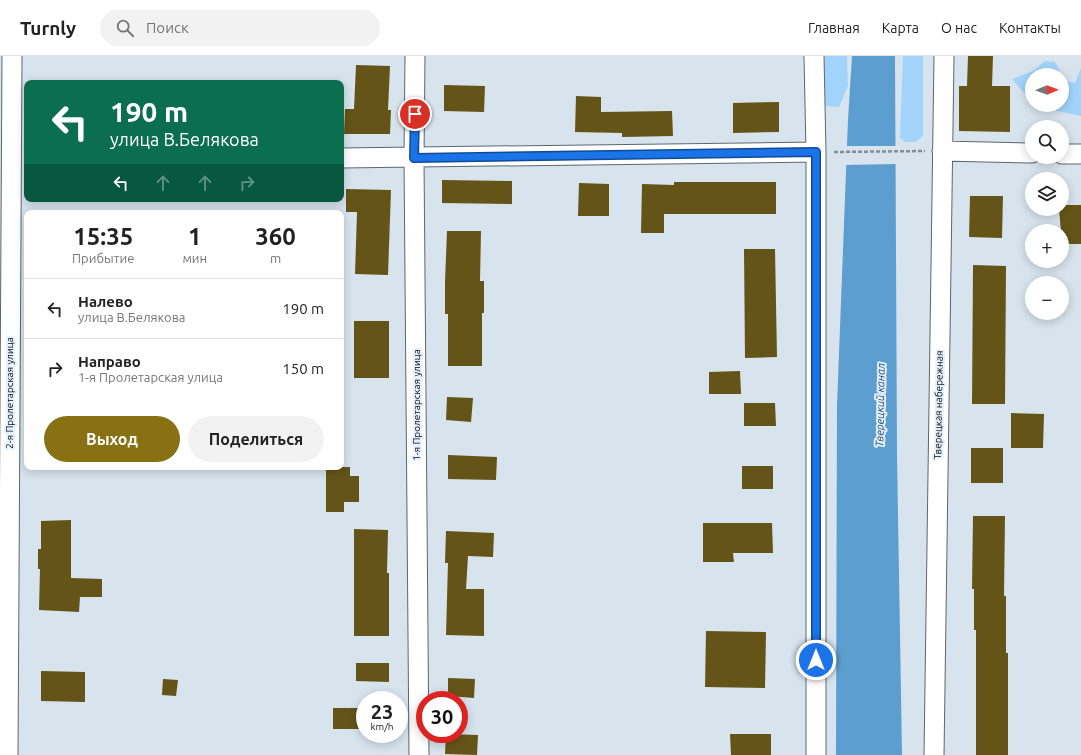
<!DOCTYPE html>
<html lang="ru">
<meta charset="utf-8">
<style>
:root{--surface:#fff;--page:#f2f2f2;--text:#222;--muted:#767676;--line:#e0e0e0;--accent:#877112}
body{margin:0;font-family:Ubuntu,sans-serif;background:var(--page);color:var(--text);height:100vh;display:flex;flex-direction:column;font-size:15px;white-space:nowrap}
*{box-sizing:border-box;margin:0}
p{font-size:13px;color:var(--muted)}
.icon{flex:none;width:22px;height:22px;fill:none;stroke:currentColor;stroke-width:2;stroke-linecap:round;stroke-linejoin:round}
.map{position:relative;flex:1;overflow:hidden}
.side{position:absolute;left:24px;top:154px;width:320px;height:260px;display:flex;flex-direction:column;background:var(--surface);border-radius:8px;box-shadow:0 2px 10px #0003}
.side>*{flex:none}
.top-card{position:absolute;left:24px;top:24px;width:320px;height:122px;border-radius:8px;box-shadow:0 2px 10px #0003;background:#0b6e4f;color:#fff;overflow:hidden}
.needle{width:26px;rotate:89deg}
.fabs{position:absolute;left:1025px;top:12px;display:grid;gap:8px}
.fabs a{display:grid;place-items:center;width:44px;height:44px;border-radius:50%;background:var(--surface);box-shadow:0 2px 10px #0003;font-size:20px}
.speed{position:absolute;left:356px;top:635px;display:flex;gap:8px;font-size:20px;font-weight:700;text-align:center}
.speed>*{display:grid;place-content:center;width:52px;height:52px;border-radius:50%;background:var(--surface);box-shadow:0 2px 10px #0003;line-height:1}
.speed small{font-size:10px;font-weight:400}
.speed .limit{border:6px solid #d22;background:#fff;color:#111}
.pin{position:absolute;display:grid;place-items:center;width:34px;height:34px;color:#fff;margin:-17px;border:2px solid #fff;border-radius:50%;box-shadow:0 1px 4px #0007}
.me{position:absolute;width:44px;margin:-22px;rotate:0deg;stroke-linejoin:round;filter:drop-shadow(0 0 3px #0008)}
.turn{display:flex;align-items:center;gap:14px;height:84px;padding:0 20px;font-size:18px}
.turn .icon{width:52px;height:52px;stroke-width:2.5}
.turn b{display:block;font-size:28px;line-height:34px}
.lanes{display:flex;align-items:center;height:38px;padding:0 20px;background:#0003;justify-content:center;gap:20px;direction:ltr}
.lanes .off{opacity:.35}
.eta{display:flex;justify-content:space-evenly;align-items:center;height:68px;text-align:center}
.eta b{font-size:24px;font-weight:700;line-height:28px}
.primary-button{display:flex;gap:8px;margin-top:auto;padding:8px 20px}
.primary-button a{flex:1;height:46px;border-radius:24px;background:var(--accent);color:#fff;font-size:16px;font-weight:700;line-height:46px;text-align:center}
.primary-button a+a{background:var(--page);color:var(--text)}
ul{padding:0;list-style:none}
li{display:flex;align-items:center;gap:12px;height:60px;padding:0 20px;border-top:1px solid var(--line)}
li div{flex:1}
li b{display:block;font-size:15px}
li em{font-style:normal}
header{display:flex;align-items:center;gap:24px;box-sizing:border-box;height:56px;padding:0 20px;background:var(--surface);border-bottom:1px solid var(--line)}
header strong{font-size:19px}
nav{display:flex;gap:22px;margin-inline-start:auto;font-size:14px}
.search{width:280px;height:36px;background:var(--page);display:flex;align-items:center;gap:10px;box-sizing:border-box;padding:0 14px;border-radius:22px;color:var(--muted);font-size:15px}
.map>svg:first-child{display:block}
.green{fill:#a2d4fb}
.water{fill:#5b9ecf}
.pier{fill:#d7e3ed}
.building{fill:#645417}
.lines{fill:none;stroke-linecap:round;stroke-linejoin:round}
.minor-casing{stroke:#5c6770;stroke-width:21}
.path{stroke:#848d94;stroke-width:2.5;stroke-dasharray:4 2;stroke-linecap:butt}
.minor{stroke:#fff;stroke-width:19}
.route-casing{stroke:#114b97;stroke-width:10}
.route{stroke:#1a73e8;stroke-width:7}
.labels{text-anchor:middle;stroke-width:4;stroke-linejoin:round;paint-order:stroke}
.street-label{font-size:10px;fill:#090d10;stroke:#e4f0fa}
.water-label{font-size:11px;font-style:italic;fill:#194b6d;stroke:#e4f0fa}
</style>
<header>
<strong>Turnly</strong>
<div class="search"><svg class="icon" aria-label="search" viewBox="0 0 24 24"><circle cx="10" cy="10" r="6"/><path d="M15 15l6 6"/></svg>Поиск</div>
<nav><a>Главная</a><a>Карта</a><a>О нас</a><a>Контакты</a></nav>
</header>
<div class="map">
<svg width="1081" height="699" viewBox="0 0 1081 699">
<rect width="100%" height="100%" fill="#d7e3ed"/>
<path class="green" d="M822 0H847L848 30 839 51 823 50Z
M903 0H923V80L915 86H905L900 81Z
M1045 5 1055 6 1062 19H1032V42L1025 38 1012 23 1033 15Z
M1081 12V60L1057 55 1046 49H1062V20L1065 25 1075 27Z"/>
<path class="water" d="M852 0H895L897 399 902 699H836L837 350 848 64Z"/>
<path class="pier" d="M845 90H897V108L844 109Z"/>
<path class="building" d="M968 0H993L992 30H1010V76L959 75V30H967Z
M356 9 390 10 388 54H391L390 78H344L345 53H354Z
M444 29 485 30 484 56 444 55Z
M576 40 601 41V56L672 55 673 80 622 81V77L575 76Z
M779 46V76L733 77V47Z
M442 124 512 125V148L442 147Z
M674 126H776V158H664V177H641L642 128 674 129Z
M579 127 609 128V160H578Z
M346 133 391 134 388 219 355 218 357 156H346Z
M970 140H1003L1002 182 969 181Z
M1062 149H1081V188H1062L1059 153H1062Z
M447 175H481L480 225H484V257H482V310H448V258H445V226Z
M744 193H775L777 301 745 302Z
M973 209 1006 210 1005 348H972Z
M354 265H389V322H354Z
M740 315 741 338H709V316Z
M447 341 473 342 471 366 446 364Z
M744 347H775L776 370H744Z
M1011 357 1044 358 1043 392H1011Z
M971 392H1003V427H971Z
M448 399 497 401 496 424 448 423Z
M742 410H773V433H742Z
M326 411H350V420H359V446H344V456H326Z
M973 460H1005L1004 540H1006V597H1008V699H976V574H974V533H972Z
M71 464V522L102 523V541H80L79 556 39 554 40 513H38V493H41V465Z
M703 467H772L773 497H733L734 506H703Z
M354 473 388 474 387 517H389V580H354Z
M446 475 494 477 493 501 468 500 466 533H484V580L446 579 448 507H445Z
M706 575 766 576 765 632 705 631Z
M356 607H389V626L356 625Z
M41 615 85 616V646L41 645Z
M448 622 475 623 474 642 448 640Z
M163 623 178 624 176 640 162 639Z
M333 652H365V673H333Z
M446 678 478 679 477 699 445 698Z
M730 678H771V699H731Z"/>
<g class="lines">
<defs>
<path id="minor" d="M415 0 414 102 419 699
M814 0 816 96V699
M942 95 1032 97
M1062 98H1081
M341 102 816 96
M8 699 12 0
M934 699 944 0"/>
</defs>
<use href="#minor" class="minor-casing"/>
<path class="path" d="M834 96 925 95"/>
<use href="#minor" class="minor"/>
</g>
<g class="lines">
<defs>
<path id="route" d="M415 58 414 102 816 96V604"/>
</defs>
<use href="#route" class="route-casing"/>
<use href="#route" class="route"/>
</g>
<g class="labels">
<g class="street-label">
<text transform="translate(9 337) rotate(-90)" y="4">2-я Пролетарская улица</text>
<text transform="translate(416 349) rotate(-90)" y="4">1-я Пролетарская улица</text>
<text transform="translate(938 349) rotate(-89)" y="4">Тверецкая набережная</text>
</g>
<g class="water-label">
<text transform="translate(880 349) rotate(-89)" y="4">Тверецкий канал</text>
</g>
</g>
</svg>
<div class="fabs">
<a><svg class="needle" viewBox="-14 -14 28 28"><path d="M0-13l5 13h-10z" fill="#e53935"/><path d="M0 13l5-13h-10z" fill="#767676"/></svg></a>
<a><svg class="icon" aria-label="search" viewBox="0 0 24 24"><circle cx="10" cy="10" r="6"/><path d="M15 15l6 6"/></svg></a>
<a><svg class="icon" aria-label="layers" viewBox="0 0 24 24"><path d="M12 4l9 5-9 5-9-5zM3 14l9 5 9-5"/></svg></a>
<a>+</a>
<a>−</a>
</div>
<div class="speed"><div>23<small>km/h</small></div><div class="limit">30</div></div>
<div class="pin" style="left:415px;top:58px;background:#d93025"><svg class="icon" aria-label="arrive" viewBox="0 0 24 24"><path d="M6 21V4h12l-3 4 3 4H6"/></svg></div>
<svg class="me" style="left:816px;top:604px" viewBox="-20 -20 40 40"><circle r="17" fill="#1a73e8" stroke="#fff" stroke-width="3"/><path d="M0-11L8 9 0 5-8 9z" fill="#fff"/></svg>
<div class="top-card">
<div class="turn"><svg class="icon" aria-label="left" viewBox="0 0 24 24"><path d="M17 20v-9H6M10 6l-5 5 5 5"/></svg><div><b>190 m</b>улица В.Белякова</div></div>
<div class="lanes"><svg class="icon" aria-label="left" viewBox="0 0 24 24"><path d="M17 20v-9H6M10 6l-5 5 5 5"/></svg><svg class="icon off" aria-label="ahead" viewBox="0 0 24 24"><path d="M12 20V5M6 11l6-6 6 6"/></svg><svg class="icon off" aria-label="ahead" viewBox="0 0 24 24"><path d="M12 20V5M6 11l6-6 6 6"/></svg><svg class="icon off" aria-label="right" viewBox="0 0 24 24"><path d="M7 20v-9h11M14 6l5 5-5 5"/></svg></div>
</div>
<section class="side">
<div class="eta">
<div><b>15:35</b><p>Прибытие</p></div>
<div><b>1</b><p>мин</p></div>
<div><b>360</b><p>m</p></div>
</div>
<ul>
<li><svg class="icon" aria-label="left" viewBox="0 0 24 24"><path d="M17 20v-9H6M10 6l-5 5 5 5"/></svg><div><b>Налево</b><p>улица В.Белякова</p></div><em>190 m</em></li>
<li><svg class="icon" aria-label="right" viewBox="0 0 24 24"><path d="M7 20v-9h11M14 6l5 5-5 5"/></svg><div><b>Направо</b><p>1-я Пролетарская улица</p></div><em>150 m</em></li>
</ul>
<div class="primary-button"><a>Выход</a><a>Поделиться</a></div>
</section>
</div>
